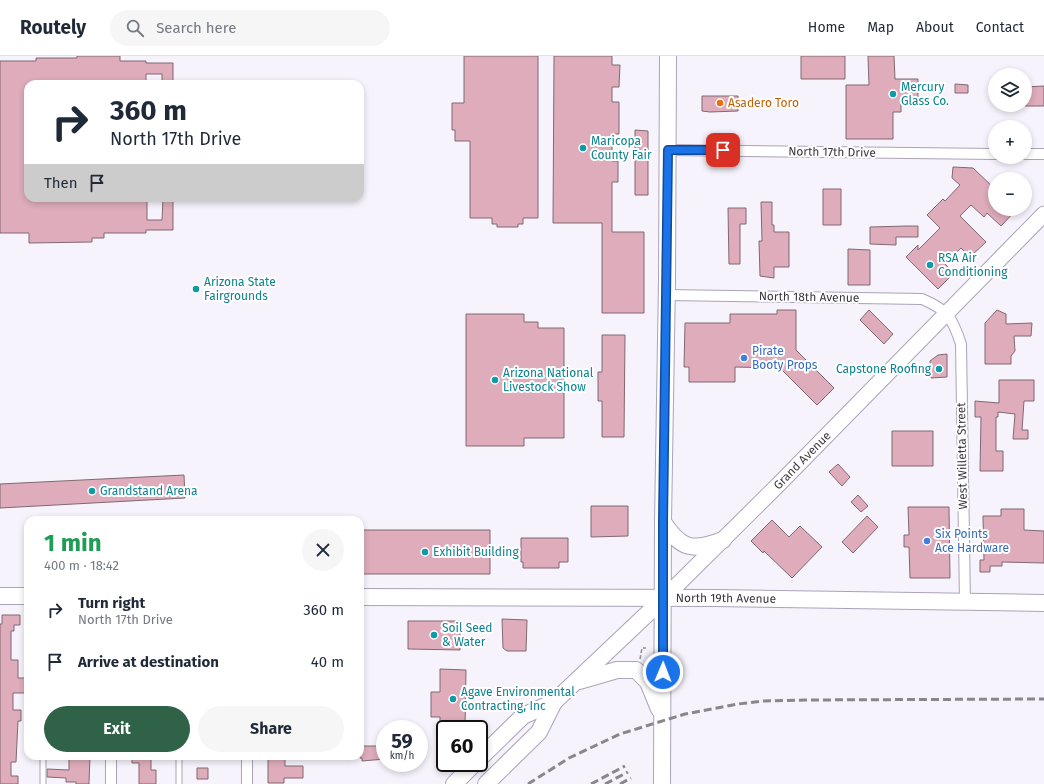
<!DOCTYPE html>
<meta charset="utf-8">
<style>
:root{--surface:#fff;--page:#f6f6f7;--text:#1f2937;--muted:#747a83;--line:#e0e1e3;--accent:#2f6247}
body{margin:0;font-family:"Fira Sans",sans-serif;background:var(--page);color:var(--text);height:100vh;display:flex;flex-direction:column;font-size:15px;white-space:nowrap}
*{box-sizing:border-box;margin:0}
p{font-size:13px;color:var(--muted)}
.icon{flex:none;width:22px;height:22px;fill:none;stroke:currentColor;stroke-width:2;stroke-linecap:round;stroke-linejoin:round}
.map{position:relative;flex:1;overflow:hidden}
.sheet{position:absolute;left:24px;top:460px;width:340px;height:244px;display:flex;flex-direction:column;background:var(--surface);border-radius:12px;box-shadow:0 2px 6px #0003}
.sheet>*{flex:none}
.guide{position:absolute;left:24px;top:24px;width:340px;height:122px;border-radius:12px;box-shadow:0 2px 6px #0003;background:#fff;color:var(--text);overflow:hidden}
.controls{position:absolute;left:988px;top:12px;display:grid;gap:8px}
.controls a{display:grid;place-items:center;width:44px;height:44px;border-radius:50%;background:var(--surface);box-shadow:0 2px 6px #0003;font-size:20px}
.speed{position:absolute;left:376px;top:664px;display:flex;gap:8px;font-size:20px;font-weight:700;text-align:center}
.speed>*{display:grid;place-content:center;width:52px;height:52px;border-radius:50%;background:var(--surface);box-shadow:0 2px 6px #0003;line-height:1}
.speed small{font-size:10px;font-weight:400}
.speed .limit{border:2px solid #111;border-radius:6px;background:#fff;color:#111}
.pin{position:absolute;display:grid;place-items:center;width:34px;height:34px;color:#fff;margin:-17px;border-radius:8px;box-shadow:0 2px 6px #0006}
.me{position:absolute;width:44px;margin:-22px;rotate:1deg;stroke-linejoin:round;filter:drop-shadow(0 0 3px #0008)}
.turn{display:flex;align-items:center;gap:14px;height:84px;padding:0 20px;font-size:18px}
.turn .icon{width:52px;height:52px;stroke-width:2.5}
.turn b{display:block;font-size:28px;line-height:34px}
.then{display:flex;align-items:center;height:38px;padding:0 20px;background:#0003;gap:8px;font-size:15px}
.round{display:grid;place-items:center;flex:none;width:42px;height:42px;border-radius:21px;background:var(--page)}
.overview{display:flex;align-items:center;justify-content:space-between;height:68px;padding:0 20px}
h1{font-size:24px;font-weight:700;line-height:30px;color:#1e9e55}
.primary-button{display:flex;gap:8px;margin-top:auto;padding:8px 20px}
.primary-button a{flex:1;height:46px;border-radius:24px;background:var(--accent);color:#fff;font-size:16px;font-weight:700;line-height:46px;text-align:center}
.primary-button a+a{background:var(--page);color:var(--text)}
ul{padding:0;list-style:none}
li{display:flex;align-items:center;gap:12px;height:52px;padding:0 20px}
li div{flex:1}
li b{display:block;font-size:15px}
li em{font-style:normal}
header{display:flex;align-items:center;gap:24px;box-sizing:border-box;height:56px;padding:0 20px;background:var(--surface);border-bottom:1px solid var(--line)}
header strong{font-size:19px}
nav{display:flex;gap:22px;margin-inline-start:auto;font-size:14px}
.search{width:280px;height:36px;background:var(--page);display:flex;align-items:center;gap:10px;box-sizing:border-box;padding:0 14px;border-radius:22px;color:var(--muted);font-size:15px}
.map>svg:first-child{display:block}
.building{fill:#deacbb;stroke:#806970}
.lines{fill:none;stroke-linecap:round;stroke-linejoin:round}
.service-casing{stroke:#aba3b8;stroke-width:7}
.minor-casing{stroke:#aba3b8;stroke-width:12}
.secondary-casing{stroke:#aba3b8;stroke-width:17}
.primary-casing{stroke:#aba3b8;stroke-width:18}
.path{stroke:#908d96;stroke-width:1.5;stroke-dasharray:4 2;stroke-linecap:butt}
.service{stroke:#fff;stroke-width:5}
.minor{stroke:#fff;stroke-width:10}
.secondary{stroke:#fff;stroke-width:15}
.primary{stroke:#fff;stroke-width:16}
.rail{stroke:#8a868f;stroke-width:3;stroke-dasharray:8 4;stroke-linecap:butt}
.route-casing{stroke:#114b97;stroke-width:10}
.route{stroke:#1a73e8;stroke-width:7}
.culture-dot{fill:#0f9aa8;stroke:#fff;stroke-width:1.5}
.food-dot{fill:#e8710a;stroke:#fff;stroke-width:1.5}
.shop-dot{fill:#3f7fe0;stroke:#fff;stroke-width:1.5}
.labels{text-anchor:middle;stroke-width:4;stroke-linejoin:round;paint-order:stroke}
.culture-label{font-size:12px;fill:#0d838f;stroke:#fff;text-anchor:start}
.food-label{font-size:12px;fill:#c56008;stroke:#fff;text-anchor:start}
.street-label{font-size:12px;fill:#3c3841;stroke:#fff}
.shop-label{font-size:12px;fill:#366cbe;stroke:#fff;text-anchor:start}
</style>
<header>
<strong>Routely</strong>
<div class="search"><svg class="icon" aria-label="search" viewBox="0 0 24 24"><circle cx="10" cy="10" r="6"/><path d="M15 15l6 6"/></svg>Search here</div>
<nav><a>Home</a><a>Map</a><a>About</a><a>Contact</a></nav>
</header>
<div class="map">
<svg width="1044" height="728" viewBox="0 0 1044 728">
<rect width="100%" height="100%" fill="#f6f3fc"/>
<path class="building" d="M77 0H120V5H146V7H173V28H162V18H146V28H28V142H147V164H162L163 142H173V174H146V177H104V182H92V186L29 187V177H0V5H36V2H77Z
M464 0H538V162H523V168H518V171H497V168H492V162H470V85H455V74H452V47H464Z
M554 0H612V9H620L619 31H612V46H619V78H612V105H618V126H612V176H644V257H602V167H553Z
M801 0H845V23H801Z
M868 0H894L895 23H918V47H901V56H893V83H846V29H869Z
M955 28 968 29V37H955Z
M1044 30V50H1025V31Z
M702 40H738V55L710 56 702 55Z
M635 74 648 75V139H635Z
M953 111 973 112 995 133V153H1017L1001 170 987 157 984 161 971 149 960 160 986 186 970 201 961 192 945 208 954 217 938 233 906 201 918 189V194L940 172 927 159 943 143 945 145 960 129 952 122Z
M823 133H841V169H823Z
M761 146H772V169H774V176H789V211H774V222L760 220 759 185H762Z
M728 152H746V168H740V208H729Z
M907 170H918V181H896V189L870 188V171Z
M848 193 870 194V229H848Z
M777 254H796V294L834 332 817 349 780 312 735 311V326H689V311H684L685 267H730V258H777Z
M869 254 893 278 884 288 860 264Z
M997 254 1006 258V268L1032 267 1031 280H1014L1015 295 1011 300V308H985V267Z
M466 258H524V266H538V272H564V382H524V390H466Z
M602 279H625L624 381H602V345H598V316H602Z
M947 298V321L931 322 930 305 938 299Z
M999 324H1034V345H1024L1022 374H1028V383H1013L1015 358 998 356V361H996V395H1003V415H980L981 361H975V345L999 347Z
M892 375H933V410H892Z
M838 408 850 421 842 430 829 416Z
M184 419 185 442 0 452V428Z
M858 439 868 450 861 456 851 446Z
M591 450H628V480L591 481Z
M908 451H949L950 522H910L909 491H904V479H909Z
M1001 453H1024V474L1044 475V507L1002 506V510H990V516H980V504H984L983 460H1001Z
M867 460 878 471 853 497 842 486Z
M772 464 789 481 800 470 822 491 792 522 764 495 763 497 751 485Z
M360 474H490V518H360Z
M521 482H568V506H559V512H523V506H521Z
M2 559H20V569H14V575H11V604H18V622H28V637H13V654H21V665H18L16 706H11V720H18V728H0V568H2Z
M502 563 527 564 526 595H507L503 592Z
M408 565H460V594L408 593Z
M440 613 466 614 465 673H440V661H431V636H440Z
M360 690H385V703L362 705V702H360Z
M69 700H90L89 728H76V726H66V722L47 721V713L69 714Z
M132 700H151V714H156V728H139V707H132Z
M268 700H285V710H303V722H284V727H268Z
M197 712H208V723H197Z"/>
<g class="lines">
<defs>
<path id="service" d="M43 700V728
M179 700V728"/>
<path id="minor" d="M668 94 995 98
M1025 98H1044
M667 239 922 243C948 254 952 261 961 288L965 547
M111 700V728
M247 700V728"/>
<g id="secondary">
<path id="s1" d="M664 542 779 428 1044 158"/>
</g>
<g id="primary">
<path d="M663 466C681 493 692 496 723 484"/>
<path d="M0 540H28"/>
<path id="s2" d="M360 541 713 542 1044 547"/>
<path d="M579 625 617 614H636L648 626 659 653"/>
<path d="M479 703 523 660 554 646 664 542"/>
<path d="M454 728 475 707"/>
<path d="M486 728 539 676 554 646"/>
<path d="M662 728 663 466 667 224 668 0"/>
</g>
</defs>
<use href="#service" class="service-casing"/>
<use href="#minor" class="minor-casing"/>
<use href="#secondary" class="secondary-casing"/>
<use href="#primary" class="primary-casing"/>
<path class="path" d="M640 603 642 592H646"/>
<use href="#service" class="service"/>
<use href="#minor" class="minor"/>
<use href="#secondary" class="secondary"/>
<use href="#primary" class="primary"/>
<path class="rail" d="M528 728 569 702 620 678 685 658 738 648 764 645 805 644 1044 643
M591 728 625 710
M605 728 628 716
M620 728 631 722"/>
</g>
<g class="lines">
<defs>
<path id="route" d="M663 616V466L668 94H723"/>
</defs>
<use href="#route" class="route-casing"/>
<use href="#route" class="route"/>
</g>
<g class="culture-dot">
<circle cx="893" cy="38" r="4"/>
<circle cx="583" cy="92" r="4"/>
<circle cx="930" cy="209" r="4"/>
<circle cx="196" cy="233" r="4"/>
<circle cx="939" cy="313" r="4"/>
<circle cx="495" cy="324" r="4"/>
<circle cx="92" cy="435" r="4"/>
<circle cx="425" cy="496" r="4"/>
<circle cx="434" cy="579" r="4"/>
<circle cx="453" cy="643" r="4"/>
</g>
<circle class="food-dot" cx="720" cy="47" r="4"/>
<g class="shop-dot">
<circle cx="744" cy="302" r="4"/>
<circle cx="927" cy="485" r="4"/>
</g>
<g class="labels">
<g class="culture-label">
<text x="901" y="35">Mercury<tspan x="901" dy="14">Glass Co.</tspan></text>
<text x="591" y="89">Maricopa<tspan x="591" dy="14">County Fair</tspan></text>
<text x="938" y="206">RSA Air<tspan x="938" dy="14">Conditioning</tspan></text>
<text x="204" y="230">Arizona State<tspan x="204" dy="14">Fairgrounds</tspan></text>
<text x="931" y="317" text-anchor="end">Capstone Roofing</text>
<text x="503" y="321">Arizona National<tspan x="503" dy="14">Livestock Show</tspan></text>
<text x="100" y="439">Grandstand Arena</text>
<text x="433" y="500">Exhibit Building</text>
<text x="442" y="576">Soil Seed<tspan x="442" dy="14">&amp; Water</tspan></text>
<text x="461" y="640">Agave Environmental<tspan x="461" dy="14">Contracting, Inc</tspan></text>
</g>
<g class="food-label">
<text x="728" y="51">Asadero Toro</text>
</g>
<g class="street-label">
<text transform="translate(832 96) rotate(1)" y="4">North 17th Drive</text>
<text transform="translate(809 241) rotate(1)" y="4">North 18th Avenue</text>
<text transform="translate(962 400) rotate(-91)" y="4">West Willetta Street</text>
<text dy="4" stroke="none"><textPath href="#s1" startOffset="195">Grand Avenue</textPath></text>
<text dy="4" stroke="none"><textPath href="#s2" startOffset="366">North 19th Avenue</textPath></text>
</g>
<g class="shop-label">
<text x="752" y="299">Pirate<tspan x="752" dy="14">Booty Props</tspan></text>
<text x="935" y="482">Six Points<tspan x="935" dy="14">Ace Hardware</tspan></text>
</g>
</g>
</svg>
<div class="controls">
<a><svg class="icon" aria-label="layers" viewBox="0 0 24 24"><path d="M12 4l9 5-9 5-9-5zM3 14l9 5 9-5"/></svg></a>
<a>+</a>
<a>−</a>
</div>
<div class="speed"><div>59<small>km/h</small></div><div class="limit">60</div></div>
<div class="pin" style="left:723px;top:94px;background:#d93025"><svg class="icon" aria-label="arrive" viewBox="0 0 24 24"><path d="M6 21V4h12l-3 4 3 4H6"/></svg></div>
<svg class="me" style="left:663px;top:616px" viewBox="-20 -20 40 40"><circle r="17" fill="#1a73e8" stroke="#fff" stroke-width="3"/><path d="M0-11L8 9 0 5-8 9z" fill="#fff"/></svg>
<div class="guide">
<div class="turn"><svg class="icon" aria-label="right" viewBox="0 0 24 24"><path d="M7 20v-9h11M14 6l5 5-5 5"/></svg><div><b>360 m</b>North 17th Drive</div></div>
<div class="then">Then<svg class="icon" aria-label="arrive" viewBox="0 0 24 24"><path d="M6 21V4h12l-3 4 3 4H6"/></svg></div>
</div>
<section class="sheet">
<div class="overview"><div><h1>1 min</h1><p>400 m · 18:42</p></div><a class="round"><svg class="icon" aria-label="close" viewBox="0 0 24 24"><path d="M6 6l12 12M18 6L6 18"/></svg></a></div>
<ul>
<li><svg class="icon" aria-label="right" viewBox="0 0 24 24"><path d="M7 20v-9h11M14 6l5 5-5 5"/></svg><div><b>Turn right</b><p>North 17th Drive</p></div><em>360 m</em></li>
<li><svg class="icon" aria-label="arrive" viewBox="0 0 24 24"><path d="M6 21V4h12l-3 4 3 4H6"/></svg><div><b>Arrive at destination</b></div><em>40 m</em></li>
</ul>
<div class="primary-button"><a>Exit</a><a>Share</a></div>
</section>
</div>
